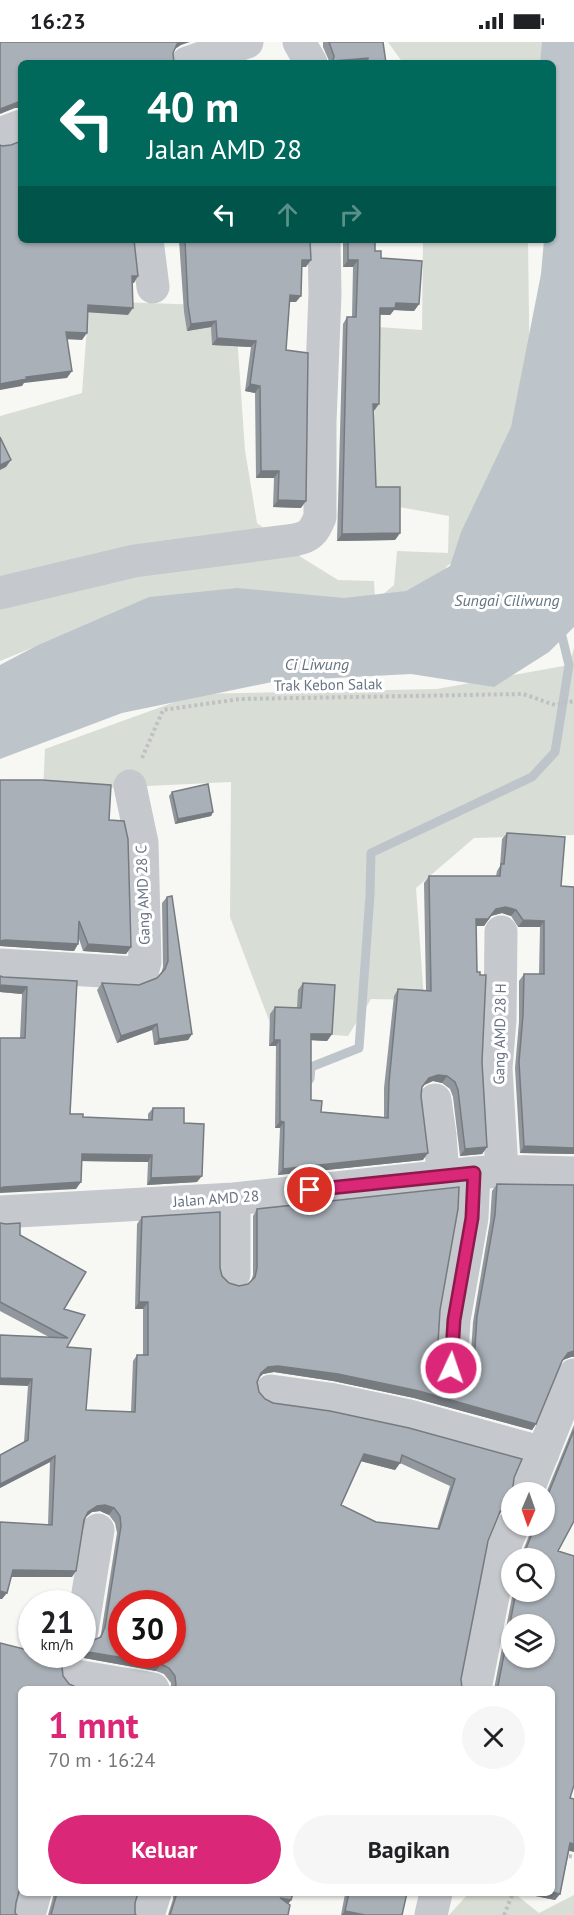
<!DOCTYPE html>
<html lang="id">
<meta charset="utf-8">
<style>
:root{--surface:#fff;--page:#f6f6f6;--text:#202124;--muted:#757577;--accent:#db2777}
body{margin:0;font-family:"PT Sans",sans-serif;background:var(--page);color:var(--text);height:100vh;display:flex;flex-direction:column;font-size:22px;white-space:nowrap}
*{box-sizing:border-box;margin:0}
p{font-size:20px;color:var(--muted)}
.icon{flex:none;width:33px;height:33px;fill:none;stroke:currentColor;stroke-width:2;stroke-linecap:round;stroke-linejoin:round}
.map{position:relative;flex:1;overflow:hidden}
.details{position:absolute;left:18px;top:1644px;width:537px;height:210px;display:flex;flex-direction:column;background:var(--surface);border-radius:9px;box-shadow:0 2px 4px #0004}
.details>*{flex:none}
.guide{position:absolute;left:18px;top:18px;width:538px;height:183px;border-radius:9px;box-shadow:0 2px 4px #0004;background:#00695c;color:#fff;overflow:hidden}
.needle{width:39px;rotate:182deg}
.controls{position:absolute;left:501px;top:1440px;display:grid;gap:12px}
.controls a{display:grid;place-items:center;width:54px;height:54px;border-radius:50%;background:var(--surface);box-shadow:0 2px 4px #0004;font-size:30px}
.speed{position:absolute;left:18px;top:1548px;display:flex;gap:12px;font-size:30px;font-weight:700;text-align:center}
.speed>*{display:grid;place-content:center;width:78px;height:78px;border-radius:50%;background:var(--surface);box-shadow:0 2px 4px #0004;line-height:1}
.speed small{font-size:15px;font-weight:400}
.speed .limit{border:9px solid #d22;background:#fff;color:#111}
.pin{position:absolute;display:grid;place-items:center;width:51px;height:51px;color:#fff;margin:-26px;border:3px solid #fff;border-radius:50%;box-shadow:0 2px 6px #0007}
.me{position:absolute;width:66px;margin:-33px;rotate:3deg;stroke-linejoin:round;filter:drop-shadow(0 0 4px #0008)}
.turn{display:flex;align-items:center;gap:21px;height:126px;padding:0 30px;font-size:27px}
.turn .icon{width:78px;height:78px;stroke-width:2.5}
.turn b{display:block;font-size:42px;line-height:51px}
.lanes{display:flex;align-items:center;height:57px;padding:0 30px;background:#0003;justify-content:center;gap:30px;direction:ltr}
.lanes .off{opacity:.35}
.round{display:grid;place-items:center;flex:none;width:63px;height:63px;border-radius:32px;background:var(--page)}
.head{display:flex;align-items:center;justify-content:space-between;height:102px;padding:0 30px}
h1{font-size:36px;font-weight:600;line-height:45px;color:var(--accent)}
.primary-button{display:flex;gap:12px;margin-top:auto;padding:12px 30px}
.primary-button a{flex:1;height:69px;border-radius:36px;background:var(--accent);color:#fff;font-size:24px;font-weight:600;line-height:69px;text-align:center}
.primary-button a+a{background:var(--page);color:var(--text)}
.status{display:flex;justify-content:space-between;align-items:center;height:42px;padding:0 30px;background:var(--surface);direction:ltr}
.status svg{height:16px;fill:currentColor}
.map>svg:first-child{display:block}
.green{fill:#d8ded5}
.water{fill:#bdc5cb}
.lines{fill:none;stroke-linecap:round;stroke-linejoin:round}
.stream{stroke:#bdc5cb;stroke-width:9}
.path{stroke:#bfc0c3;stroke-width:4;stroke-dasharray:3 3;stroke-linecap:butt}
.minor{stroke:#c5c8cc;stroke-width:33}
.wall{fill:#91979d;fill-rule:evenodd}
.shaded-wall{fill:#767b80}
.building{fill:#a9b0b7;stroke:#767b80;stroke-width:1.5;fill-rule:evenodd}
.route-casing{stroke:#8e194d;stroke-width:15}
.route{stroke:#db2777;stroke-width:10}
.labels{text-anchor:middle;stroke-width:6;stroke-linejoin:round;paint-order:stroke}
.street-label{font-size:15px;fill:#677384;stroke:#fff}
.water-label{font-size:16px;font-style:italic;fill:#637480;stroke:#fff}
</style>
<div class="status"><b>16:23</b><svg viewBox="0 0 49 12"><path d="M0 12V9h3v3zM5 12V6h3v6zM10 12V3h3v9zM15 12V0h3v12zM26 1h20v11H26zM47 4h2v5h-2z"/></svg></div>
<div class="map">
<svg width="574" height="1873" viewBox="0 0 574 1873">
<rect width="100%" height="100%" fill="#f7f7f4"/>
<path class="green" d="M388 0H557L551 21H403Z
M423 198H528L531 427 471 510 447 524 420 561 39 603 0 619V374L82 351 89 259 235 264 245 408 257 481 301 515 338 538 374 539 375 559 394 543 397 509 448 511 449 474 371 460 378 285 422 288Z
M574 606V793L474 796 416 846 424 958 371 957 348 994 273 989 230 875 231 740 43 749 45 707 197 652 437 647 569 623Z
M469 1851H514L539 1871 574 1853V1873H449Z"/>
<path class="water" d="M542 0H574V585L549 610 494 645 411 632 277 639 122 671 0 717V623L36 604 149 555 237 546 344 556 406 549 450 524 461 490 511 385 541 232 544 198H554V21H540Z"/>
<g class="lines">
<path class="stream" d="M310 1037 311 1025 359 1006 370 853 371 811 532 735 555 710 569 623 560 586"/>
<path class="path" d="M142 716 163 668 240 657 523 652 555 663 574 659
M563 1813 574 1815
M504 1873 513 1851"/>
<path class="minor" d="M299 0 311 21
M187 21 247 0
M0 92 21 84
M147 198 153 245
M0 551 134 519 294 498C310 495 314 490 320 475V380L325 252 324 198
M501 890 500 978 496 1026 502 1129
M0 923 136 931 143 927 145 920 142 801 130 744
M435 1058 440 1093 443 1134
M0 1170 234 1157 474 1131 502 1129 574 1131
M234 1232V1157
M451 1326 454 1278 472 1176 474 1131
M271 1349 329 1357 409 1374 543 1411
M527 1450 574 1333
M82 1589 98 1488
M76 1634 153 1647
M475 1647 501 1513 513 1484
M29 1873 35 1851
M148 1873 155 1851
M431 1873 436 1851"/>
</g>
<path class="wall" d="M323 0H383L386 21H330L323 5Z
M179 198H310L306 225H302L296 260H289L286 308 301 466 273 465 274 436H256L255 351 245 349 251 305 212 303 211 285 187 289 184 270Z
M343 198H375V209L419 262 414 269 394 268 390 273H380L374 369H373L376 445 400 491 395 498 337 499 343 282 347 275H352L353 225H343Z
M172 750 213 770 211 774 175 782 169 754Z
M109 778 131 905 126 912 83 909 79 897 78 902 74 909 0 904Z
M507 791 561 844 574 845V1112L520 1111 515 1026 519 980V939L524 932H539L540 885H518L511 874 502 871 491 874 484 884H476L477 930 487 1105 482 1112 460 1114 453 1055 450 1047 442 1041 433 1039 424 1043 422 1045 421 1054 423 1118 278 1133 280 1086H275L276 1004H269L270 972 275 965 297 966 298 948 303 941 332 992 327 999 311 998V1058L321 1070 384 1075V1046L394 954 398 947 426 948 424 841 429 834H496L497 829 500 824 502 797Z
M167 855 192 992 188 998 154 1003 152 988 117 1001 97 948 102 941 139 943 157 936 161 932 163 925 162 861Z
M0 934 3 935 77 939 70 1072 83 1075 148 1078V1072L153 1066 184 1081 197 1140 147 1143 148 1120 82 1119 76 1147 20 996 22 952 0 950Z
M497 1142 574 1143V1315H571L563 1318 561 1321 536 1382 532 1388 414 1356 333 1339 274 1330 263 1332 259 1336 257 1340 259 1350 265 1357 273 1361 514 1436 512 1450V1466L501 1470 500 1471 488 1499 461 1637 462 1647H171V1641L164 1632 156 1629 84 1616V1607L89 1600 99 1596 101 1592 117 1491 115 1481 109 1473 100 1469 92 1470 86 1475 72 1535H11L2 1557 0 1480 48 1483 50 1420 0 1446V1413L24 1400 28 1344 49 1295 0 1269V1181L20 1193 64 1267 67 1305 86 1368 131 1370 133 1319 137 1313H143V1267H135L137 1182 142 1175 220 1226 222 1234 229 1241 239 1244 248 1242 251 1239 253 1233V1174L257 1167 440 1268 437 1318 439 1327 445 1335 454 1338 463 1336 468 1333 470 1327 473 1280 490 1179 492 1149ZM361 1419 395 1428 400 1421 450 1444 437 1487 376 1480 341 1463Z
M574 1383V1479L558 1509 570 1756 569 1809 560 1852 555 1858 526 1852V1851H552V1647H494L513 1550H544V1516H520L530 1491 531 1484H544V1456Z
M53 1851H138L135 1861V1871L136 1873H48L53 1855Z
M173 1851H293L291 1858 288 1862V1873H168L173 1857Z
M325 1851H407L402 1873H341L345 1852Z"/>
<path class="shaded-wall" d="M181 0H190L181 3 172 9 177 2Z
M368 16 364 21H332L333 19Z
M21 59V66H15L0 72V67Z
M302 218H311L306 225H298Z
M348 218H358L353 225H343Z
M132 234H138L134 241H127Z
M290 253 301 254 296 260H285Z
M396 261 419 262 414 269 394 268 390 273 376 272 380 266Z
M88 263 133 266 128 273 83 270Z
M216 279 211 285 187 289 191 282Z
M66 290 87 291 82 298 62 297Z
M217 296 256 299 251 305 212 303Z
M72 329 67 336 24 341 22 344 0 348V342L26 335Z
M250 342 260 344 255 351 245 349Z
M373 362H379L374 369H368Z
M11 418 6 425 0 428V423Z
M261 429H279L274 436H256Z
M278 458 306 459 301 466 273 465Z
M400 491 395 498 337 499 342 492Z
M213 770 211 774 175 782 178 777Z
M506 865 516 868 511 874 502 871 491 874 484 884H472L476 877 496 867Z
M523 878 544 879 540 885H518Z
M5 898 78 902 74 909 0 904V899Z
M88 902 131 905 126 912 83 909Z
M0 943 27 945 22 952 0 950Z
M157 982 152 988 117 1001 121 994Z
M192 992 188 998 154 1003 159 997Z
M311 992H332L327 999 307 998Z
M274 998H280L276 1004H269Z
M438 1033 447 1034 442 1041 433 1039 424 1043 429 1036Z
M280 1079 284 1080 280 1086H275Z
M524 1104 574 1106V1112L520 1111Z
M487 1105 482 1112 460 1114 465 1107Z
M428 1111 423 1118 278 1133 283 1127Z
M82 1112 152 1113 148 1120 77 1119Z
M202 1134 197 1140 147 1143 151 1136Z
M81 1140 76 1147 0 1151V1146L4 1145Z
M139 1260H148L143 1267H135Z
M574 1309V1315H571L563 1318 557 1326 568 1311Z
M278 1324 338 1332 419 1349 536 1382 532 1388 414 1356 333 1339 274 1330 263 1332 256 1338 261 1331 268 1325Z
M0 1336 32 1337 28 1344 0 1343Z
M364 1412 400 1421 395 1428 360 1419Z
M55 1414 50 1420 0 1446V1442Z
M512 1460V1466L501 1470 506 1463Z
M105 1463 114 1466 109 1473 100 1469 92 1470 83 1477 88 1470 97 1464Z
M13 1528 76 1529 72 1535H8Z
M0 1549 7 1551 2 1557H0Z
M88 1610 161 1622 156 1629 84 1616Z
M570 1801 574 1802V1810L565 1808Z
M552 1850 560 1852 555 1858 526 1852 527 1851H552Z
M325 1851H346L345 1852Z
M280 1856 291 1858 286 1865Z
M345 1869 365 1873H342Z"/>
<path class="building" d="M0 0H181L177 2 173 11 174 21H21V59L0 67Z
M329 0H383L386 21H367L368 16 333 19 334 14Z
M21 99V198H134L138 234H132L133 266 88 263 87 291 66 290 72 329 26 335 27 337 0 342V103L2 104 11 103Z
M185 198H310L311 218H302L301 254 290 253 286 308 308 311 306 459 278 458 279 429H261L260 344 250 342 256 299 217 296 216 279 191 282 188 263Z
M348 198H375V209H381V216L422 219 419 262 396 261 395 266H380L379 362H373L376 445H400V491L342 492 347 275H356L358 218H348Z
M0 395 11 418 0 423Z
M0 738H42L111 743 109 778 124 779 128 797 131 905 88 902 79 879 78 902 5 898 0 899Z
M208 742 213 770 178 777 172 750Z
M507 791 565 795 561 844 574 845V1106L524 1104 519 1020 523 973 524 932H544V879L523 878 516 868 506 865 496 867 488 877H476L477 930H480V933H486L482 1020 487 1105 465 1107 458 1048 455 1040 447 1034 438 1033 429 1036 422 1045 421 1054 428 1111 283 1127 284 1080 280 1079V998H274L275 965 301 966 303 941 335 943 332 992H311V1058L322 1059 321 1070 388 1076 389 1040 398 947 431 949 429 834H500L501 822H504Z
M172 854 192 992 159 997 157 982 121 994 102 941 139 943 157 936 165 927 168 919 167 855Z
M0 934 3 935 77 939 70 1072H83V1075L152 1078 153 1066H184V1081L204 1082 202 1134 151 1136 152 1113 82 1112 81 1140 4 1145 0 1146V996H25L27 945 0 943Z
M497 1142 574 1143V1309L568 1311 562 1319 536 1382 419 1349 338 1332 278 1324 268 1325 261 1331 257 1340 259 1350 265 1357 273 1361 330 1369 409 1386 522 1417 514 1436 513 1445 515 1450H512V1460L506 1463 500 1470 488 1499 461 1637 462 1647H174L176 1643 175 1634 169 1626 161 1622 88 1610 89 1600 101 1595 105 1585 121 1484 120 1474 114 1466 105 1463 97 1464 88 1470 84 1478 76 1529 13 1528 7 1551 0 1549V1480L52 1483 55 1414 0 1442V1413L28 1398 32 1337 0 1336V1293L68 1296 0 1260V1181L6 1182 20 1181V1193L86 1230 64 1267 85 1273 67 1305 91 1307 86 1368 135 1370 137 1313H148V1260H139L142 1175 220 1170V1226L222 1234 229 1241 239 1244 248 1242 255 1235 257 1226V1167L459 1145 458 1167 440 1268 437 1318 439 1327 445 1335 454 1338 463 1336 471 1330 474 1320 477 1274 495 1173ZM364 1412 400 1421 402 1413 455 1437 439 1487 376 1480 341 1463ZM122 1562H172V1612H122Z
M574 1388V1479L558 1509 574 1514V1743L570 1756 574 1757V1802L570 1801 560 1852 552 1850V1647H496L498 1644 516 1550H544V1516H523L524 1512 535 1484H544V1456L549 1450ZM512 1582H544V1616H512Z
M0 1601 32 1609V1612H49L66 1616 62 1625 63 1634 69 1642 78 1646 85 1647H21V1842L16 1861 15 1871 17 1873H0Z
M57 1851H138L135 1861V1871L136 1873H51Z
M177 1851H293L291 1858 280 1856 290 1863 288 1873H170Z
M349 1851H407L402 1873H365L345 1869Z"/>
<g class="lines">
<defs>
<path id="route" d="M310 1148 474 1131 472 1176 454 1278 451 1326"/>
</defs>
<use href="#route" class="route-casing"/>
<use href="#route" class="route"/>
</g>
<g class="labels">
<g class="street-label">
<text transform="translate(328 643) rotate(-1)" y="5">Trak Kebon Salak</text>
<text transform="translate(143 853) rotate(-92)" y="5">Gang AMD 28 C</text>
<text transform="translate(500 992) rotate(-89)" y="5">Gang AMD 28 H</text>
<text transform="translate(216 1157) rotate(-4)" y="5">Jalan AMD 28</text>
</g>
<g class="water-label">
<text x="507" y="564">Sungai Ciliwung</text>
<text x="317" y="628">Ci Liwung</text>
</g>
</g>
</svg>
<div class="controls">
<a><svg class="needle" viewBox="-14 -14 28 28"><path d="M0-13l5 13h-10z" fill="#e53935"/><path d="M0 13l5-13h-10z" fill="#757577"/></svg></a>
<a><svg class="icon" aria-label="search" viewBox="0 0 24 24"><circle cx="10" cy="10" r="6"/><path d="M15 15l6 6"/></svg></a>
<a><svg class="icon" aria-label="layers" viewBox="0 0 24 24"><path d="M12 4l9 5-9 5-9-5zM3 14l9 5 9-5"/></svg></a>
</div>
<div class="speed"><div>21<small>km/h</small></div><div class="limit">30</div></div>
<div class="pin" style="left:310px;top:1148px;background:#d93025"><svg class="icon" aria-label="arrive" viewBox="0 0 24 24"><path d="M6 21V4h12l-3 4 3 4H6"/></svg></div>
<svg class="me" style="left:451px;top:1326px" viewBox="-20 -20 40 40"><circle r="17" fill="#db2777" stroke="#fff" stroke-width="3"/><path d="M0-11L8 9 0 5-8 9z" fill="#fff"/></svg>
<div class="guide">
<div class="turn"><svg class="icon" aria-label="left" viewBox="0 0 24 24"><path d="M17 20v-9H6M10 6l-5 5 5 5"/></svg><div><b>40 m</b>Jalan AMD 28</div></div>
<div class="lanes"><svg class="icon" aria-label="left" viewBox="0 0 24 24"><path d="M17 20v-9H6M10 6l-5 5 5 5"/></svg><svg class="icon off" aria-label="ahead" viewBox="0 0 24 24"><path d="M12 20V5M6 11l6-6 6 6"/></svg><svg class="icon off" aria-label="right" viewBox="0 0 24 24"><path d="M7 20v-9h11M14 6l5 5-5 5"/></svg></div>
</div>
<section class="details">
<div class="head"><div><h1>1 mnt</h1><p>70 m · 16:24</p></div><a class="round"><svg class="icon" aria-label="close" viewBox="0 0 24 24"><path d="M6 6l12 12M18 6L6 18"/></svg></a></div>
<div class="primary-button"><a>Keluar</a><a>Bagikan</a></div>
</section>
</div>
